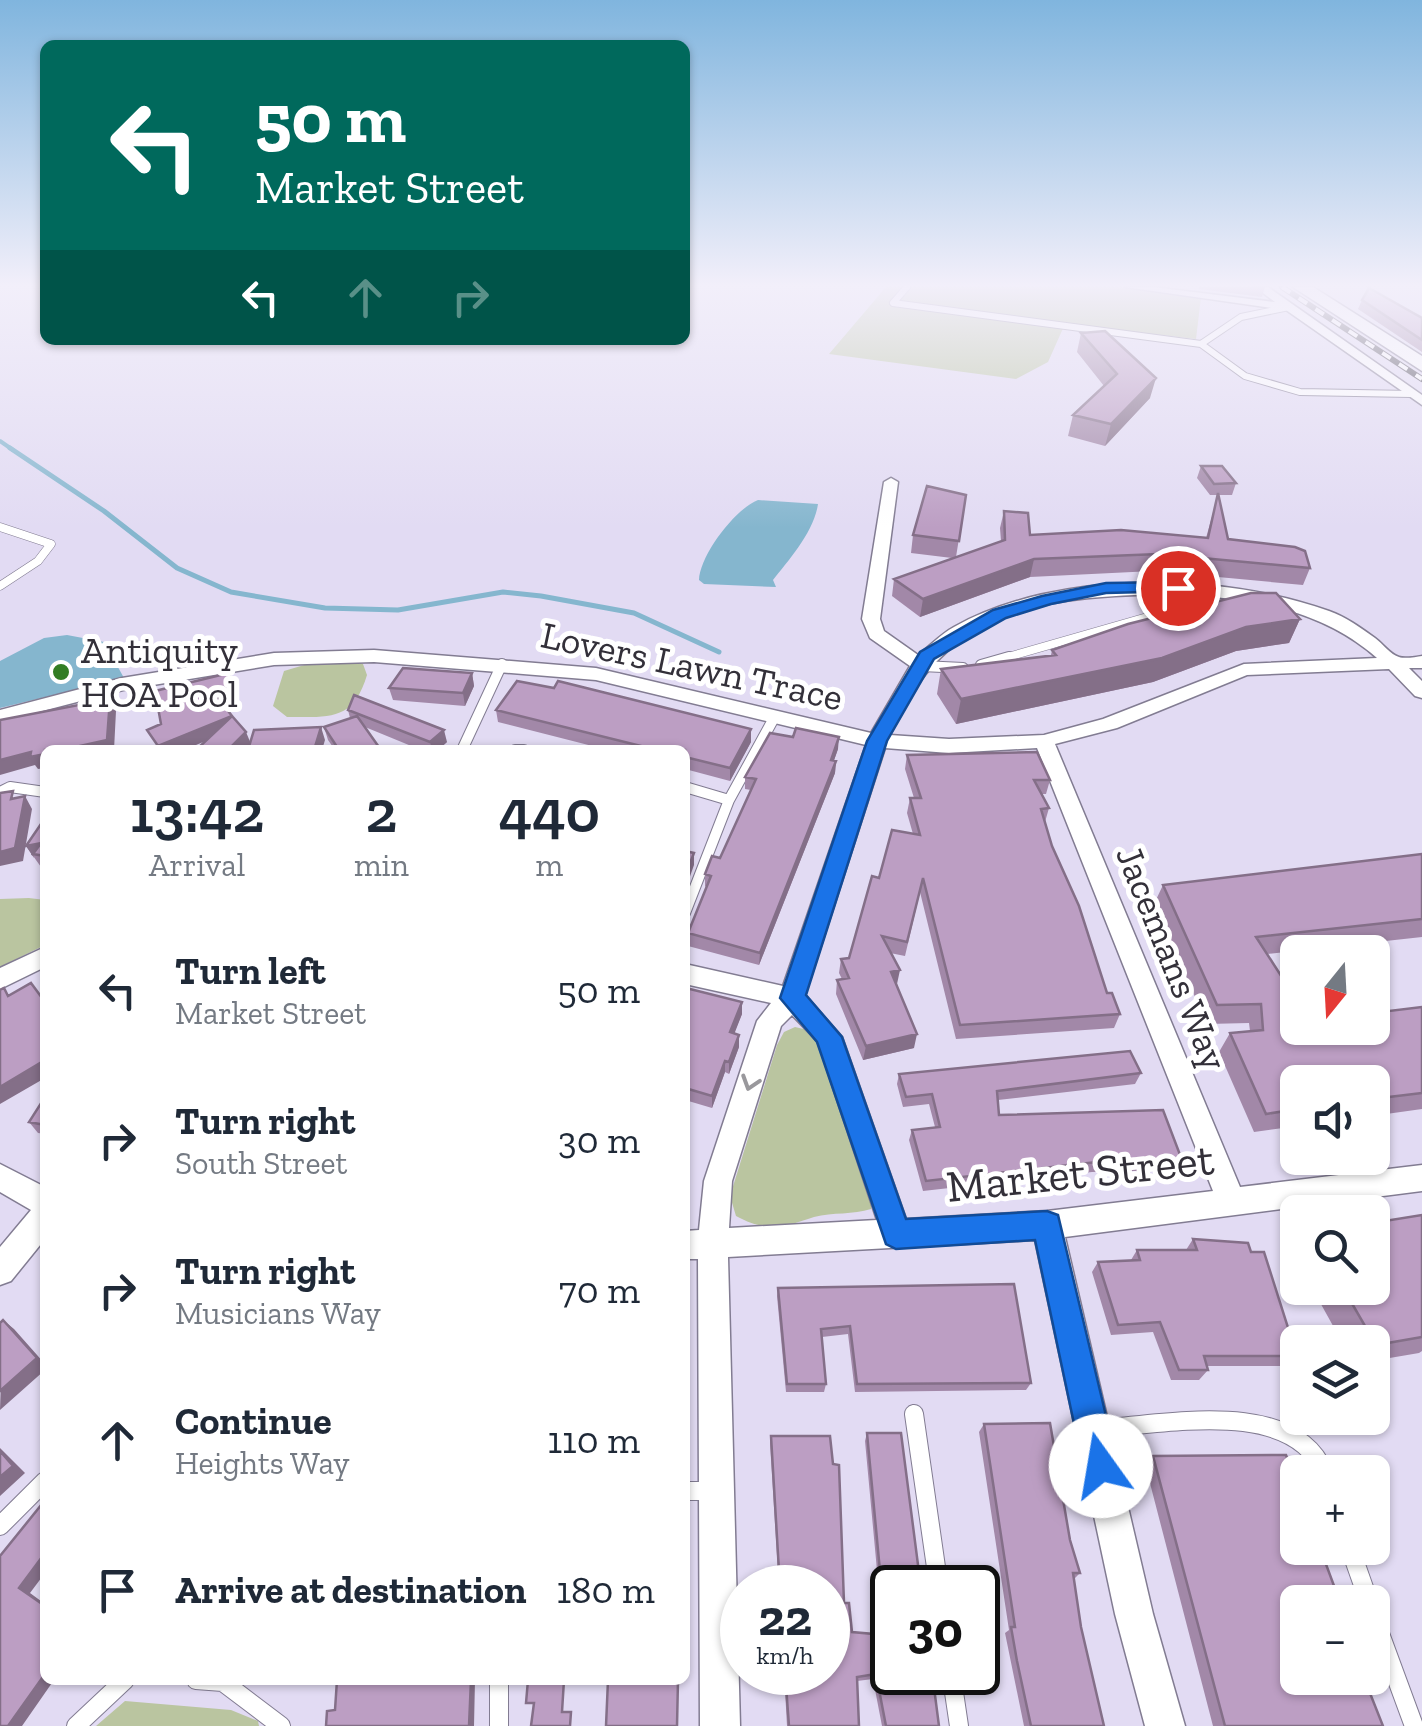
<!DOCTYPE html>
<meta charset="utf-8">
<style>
:root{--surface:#fff;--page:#f2f2f3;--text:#1f2937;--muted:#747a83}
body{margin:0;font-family:"Zilla Slab",serif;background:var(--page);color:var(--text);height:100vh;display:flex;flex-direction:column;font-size:38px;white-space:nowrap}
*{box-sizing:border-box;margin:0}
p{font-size:32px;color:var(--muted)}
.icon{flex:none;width:55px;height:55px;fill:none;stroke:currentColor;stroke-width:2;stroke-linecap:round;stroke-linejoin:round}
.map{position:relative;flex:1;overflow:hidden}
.drawer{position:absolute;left:40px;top:745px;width:650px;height:940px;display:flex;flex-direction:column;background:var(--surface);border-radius:15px;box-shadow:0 2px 8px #0004}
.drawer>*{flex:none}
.guide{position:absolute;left:40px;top:40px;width:650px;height:305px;border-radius:15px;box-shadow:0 2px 8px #0004;background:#00695c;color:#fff;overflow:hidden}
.needle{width:65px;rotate:198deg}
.controls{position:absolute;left:1280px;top:935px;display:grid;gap:20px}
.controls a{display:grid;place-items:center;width:110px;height:110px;border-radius:15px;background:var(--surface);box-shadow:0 2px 8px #0004;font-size:50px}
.speed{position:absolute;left:720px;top:1565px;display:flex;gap:20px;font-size:50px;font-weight:700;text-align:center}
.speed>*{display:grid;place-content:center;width:130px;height:130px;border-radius:50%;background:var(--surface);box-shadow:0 2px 8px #0004;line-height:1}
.speed small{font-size:25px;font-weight:400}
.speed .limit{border:5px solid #111;border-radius:15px;background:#fff;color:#111}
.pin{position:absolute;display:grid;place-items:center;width:85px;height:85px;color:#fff;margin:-42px;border:5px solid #fff;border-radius:50%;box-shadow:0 2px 10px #0007}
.me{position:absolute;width:110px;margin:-55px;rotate:347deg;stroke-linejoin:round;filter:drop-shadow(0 0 8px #0008)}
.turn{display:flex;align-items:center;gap:35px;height:210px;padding:0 50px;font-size:45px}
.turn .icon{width:130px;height:130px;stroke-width:2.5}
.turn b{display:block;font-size:70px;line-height:85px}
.lanes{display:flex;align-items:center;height:95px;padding:0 50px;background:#0003;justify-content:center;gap:50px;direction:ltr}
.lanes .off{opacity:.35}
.eta{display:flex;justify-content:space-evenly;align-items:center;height:170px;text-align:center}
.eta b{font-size:60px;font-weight:600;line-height:70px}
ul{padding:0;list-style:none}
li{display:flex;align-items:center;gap:30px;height:150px;padding:0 50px}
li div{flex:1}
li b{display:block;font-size:38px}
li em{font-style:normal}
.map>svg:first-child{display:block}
.green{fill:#bac5a0}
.water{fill:#85b6ce}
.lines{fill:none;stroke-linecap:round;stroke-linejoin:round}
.stream-far1{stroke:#85b6ce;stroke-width:4}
.stream{stroke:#85b6ce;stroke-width:5}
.service-far3-casing{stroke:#827c92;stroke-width:8}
.service-far2-casing{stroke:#827c92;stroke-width:9}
.service-far1-casing{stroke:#827c92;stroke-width:12}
.service-casing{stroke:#827c92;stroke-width:20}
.minor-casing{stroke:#827c92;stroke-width:3}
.primary-casing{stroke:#827c92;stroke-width:3}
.service-far3{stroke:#fff;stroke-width:6}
.service-far2{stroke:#fff;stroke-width:8}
.service-far1{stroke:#fff;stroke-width:10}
.service{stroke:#fff;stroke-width:18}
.minor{fill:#fff;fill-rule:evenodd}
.primary{fill:#fff;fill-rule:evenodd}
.rail-casing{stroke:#484550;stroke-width:6}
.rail{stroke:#fff;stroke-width:4;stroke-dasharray:10;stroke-linecap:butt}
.wall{fill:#a288a8}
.shaded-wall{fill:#846f88}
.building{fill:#bc9ec3;stroke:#846f88;stroke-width:2.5}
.oneway{stroke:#99989c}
.route{fill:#1a73e8;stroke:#114b97;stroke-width:2.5}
.poi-dot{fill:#327d24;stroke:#fff;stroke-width:4}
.labels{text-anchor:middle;stroke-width:10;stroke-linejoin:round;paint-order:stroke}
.poi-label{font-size:38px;fill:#333039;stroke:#fff;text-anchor:start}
.street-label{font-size:38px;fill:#333039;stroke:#fff}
.near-street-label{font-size:45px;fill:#333039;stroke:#fff}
</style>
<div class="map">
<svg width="1422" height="1726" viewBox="0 0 1422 1726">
<rect width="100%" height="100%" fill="#e2dbf3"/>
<path class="green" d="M886 287H1118L1201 297 1196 339 1065 324 1048 362 1016 379 829 354Z
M356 662 363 664 367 675C353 721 331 717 287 717L273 706 284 671 311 663Z
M29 898 45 900V945L0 967V899Z
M795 1027 808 1030 817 1042 871 1186V1209C853 1215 833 1212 814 1217 784 1227 767 1233 736 1216L730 1196 777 1045 784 1032Z
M125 1701 231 1710 258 1721 259 1726H96Z"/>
<path class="water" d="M758 500 818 504C814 532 788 561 773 580L776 587 704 584 699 580C700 555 735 509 758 500Z
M67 635 104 642 124 678 0 708V661L44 638Z"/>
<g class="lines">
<path class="stream-far1" d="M0 441 13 450"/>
<path class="stream" d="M10 448 104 511 177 568 231 592 325 608 398 610 503 592 541 596 634 613 719 652"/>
<defs>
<path id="service-far3" d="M907 287 893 303 1201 344 1245 376 1300 392 1411 394
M1201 344 1241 317 1289 307"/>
<path id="service-far2" d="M0 527 51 544 38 561 0 586
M1001 659 1203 601 1220 591"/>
<path id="service-far1" d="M981 665 1009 657
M922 666 963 668
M462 750 502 664
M515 750H524
M685 787 729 800
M0 792 10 787 45 792
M685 913 729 800 774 718"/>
<path id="service" d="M914 1414 939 1588
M1095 1429C1161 1425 1293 1396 1324 1472
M685 1491H711
M0 1526 45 1481
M1350 1548 1369 1602
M1372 1612 1414 1726
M951 1672 959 1726
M196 1680 223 1682 281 1726
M499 1680V1726
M76 1726 125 1680"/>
<path id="minor" d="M1125 287H1153L1275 302 1255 287H1268L1422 395V405L1286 310Z
M891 478 898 482 880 619 884 631 918 655C930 646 941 634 954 627 1058 569 1220 572 1329 611 1346 617 1361 628 1375 638 1382 643 1391 655 1399 657 1405 659 1416 657 1422 656V668H1409L1422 681V698L1415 696 1389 669 1247 675 1117 728 1055 744 1240 1187 1422 1165V1191L1065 1237 1153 1614 1185 1726H1145L1115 1614 1035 1240 728 1257 740 1726H700L698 1259H685V1231L699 1230 704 1181 757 1021 771 1003 685 984V964L783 986 866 745 596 680 374 662 274 665 123 690 0 722V710L122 678 274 653 374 650 596 668 871 733 910 666 870 638 862 619 884 482ZM1178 594C1251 599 1320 608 1377 658L1244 664 1103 719 1044 735 949 739 890 735C946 603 1049 596 1178 594ZM885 748 949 753 1037 748 1213 1191 1047 1211 906 1219 842 1037 805 995ZM792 1015 818 1042 877 1220 729 1228 732 1181 781 1026Z
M45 947V967L0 989V968Z
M0 1164 45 1187V1239L11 1281 0 1285V1247L31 1210 0 1192Z"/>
<path id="primary" d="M1293 287H1313L1422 356V371Z"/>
</defs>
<use href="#service-far3" class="service-far3-casing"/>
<use href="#service-far2" class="service-far2-casing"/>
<use href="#service-far1" class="service-far1-casing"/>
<use href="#service" class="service-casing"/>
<use href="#minor" class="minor-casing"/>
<use href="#primary" class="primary-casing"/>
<use href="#service-far3" class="service-far3"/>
<use href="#service-far2" class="service-far2"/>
<use href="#service-far1" class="service-far1"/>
<use href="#service" class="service"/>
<use href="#minor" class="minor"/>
<use href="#primary" class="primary"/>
<defs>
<path id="rail" d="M1282 287 1422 379"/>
</defs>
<use href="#rail" class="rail-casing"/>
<use href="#rail" class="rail"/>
</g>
<path class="wall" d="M1199 287H1265L1262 297 1199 289Z
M1362 300 1422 318V352L1358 309Z
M1081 333 1150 398 1105 446 1068 436 1073 415 1104 386 1077 352Z
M1201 466 1236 483 1232 495H1218L1228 539 1310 568 1303 585 1153 571 1030 577 920 617 892 596 894 579 952 558 911 553 913 535 966 495 956 557 1001 541 1000 528 1004 511 1030 535 1206 538 1218 495H1210L1197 478Z
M1300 619 1289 643 1236 651 1153 682 956 724 937 694 941 669 1051 655 1052 650Z
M472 673 474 686 465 706 393 700 389 688Z
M348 710 447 742 438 750H421L365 727 381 750H335L328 740 324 727 350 718Z
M496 710 751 742 730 781 685 769V750H608L498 722Z
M838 749 834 760 836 761 835 773 759 965 688 946V933L706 887 705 886V874L720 858 751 790 745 789V777Z
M907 755 1050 780 1046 794H1042L1049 808 1045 822 1052 846 1107 993 1120 1014 1114 1028 956 1039 920 892 905 956 890 953 897 984 914 1048 863 1060 836 994 837 980 842 979 839 973 841 959 849 958 913 834 907 813 910 798H914L905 769Z
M45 818V867H41L26 846Z
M1422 854V937L1267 954 1298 1028 1422 1007V1109L1372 1116V1082H1298V1126L1254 1132 1219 1052 1230 1033 1250 1031 1249 1023 1207 1024 1154 904 1163 885Z
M685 992 742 1002V1014L734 1033 739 1035V1047L729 1074 725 1072 712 1108 685 1100Z
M1141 1073 1135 1084 998 1100 999 1115 1182 1160 1176 1170 1092 1172 923 1191 909 1140 912 1130 935 1127 929 1104 903 1107 897 1084 899 1074Z
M45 1097V1134L38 1133 29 1122Z
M1422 1215V1351L1419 1353 1372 1361V1342H1342L1312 1288H1372Z
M1193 1239 1297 1356 1287 1366H1206L1208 1370 1199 1380H1171L1153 1332 1111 1335 1092 1272 1098 1262 1131 1260 1137 1250H1186Z
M778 1288 1031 1383 1026 1390 855 1392 848 1334 822 1337 826 1384 824 1392H786L777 1296Z
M984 1424 1070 1540 1080 1573 1074 1579 1081 1627 1104 1726H1024L1005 1633 1009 1630 979 1432Z
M867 1433 939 1726H882L873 1679 857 1681 859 1726H787L784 1672H828V1588H779L770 1443 771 1436 844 1603 852 1632 883 1635 865 1441Z
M1153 1456 1298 1602 1383 1726H1213L1145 1464Z"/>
<path class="shaded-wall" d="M1156 378 1150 398 1105 446 1111 424Z
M1034 559 1030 577 920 617 923 599Z
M1300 619 1289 643 1236 651 1153 682 956 724 961 699 1246 627Z
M472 673 474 686 465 706 463 693Z
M233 686 239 701 220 706 215 694Z
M110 699 116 711 114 750H62Z
M232 716 237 728 184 750H160L158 746Z
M321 727 325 740 322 750H314Z
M751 729V742L730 781V768Z
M444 730 447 742 438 750H432L430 742Z
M246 732 251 744 245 750H228Z
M839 737 838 749 830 772 831 760Z
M31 752 45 754V768L38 769 35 765 0 775V760Z
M836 761 835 773 759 965 760 953Z
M25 796 32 809 23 861 0 866V852Z
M41 843 33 854 34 858 26 846Z
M694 853V865L688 882 687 871Z
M900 970 897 984 891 972Z
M742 1002V1014L730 1045V1032Z
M917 1034 914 1048 863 1060 866 1046Z
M739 1035V1047L729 1074V1062Z
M45 1060V1078L0 1104V1087Z
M725 1061V1072L712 1108V1096Z
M3 1320 14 1329 45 1364V1370L0 1410Z
M0 1448 25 1473 0 1496Z
M45 1553V1573L30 1593 45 1604V1606L19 1588Z
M45 1674V1680H54L22 1726H8Z
M471 1680H475L474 1726H469Z"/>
<path class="building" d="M1369 288 1422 318V340L1362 300Z
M1105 331 1156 378 1111 424 1073 415 1117 374 1081 333Z
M1201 466H1222L1236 483 1214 484Z
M927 486 966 495 959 541 913 535Z
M1218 493 1228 539 1295 547 1305 551 1310 568 1159 554 1034 559 923 599 894 579 1005 540 1004 511 1028 513 1030 535 1121 530 1208 538Z
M1251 593H1276L1300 619 1246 627 1162 658 961 699 941 669 1056 655 1052 650 1128 624Z
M403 668 472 673 463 693 389 688Z
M229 673 234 689 215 694 232 716 158 746 147 730 161 724 155 691Z
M517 681 554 688 558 681 751 729 730 768 685 757V750H657L496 710Z
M354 695 444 730 430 742 348 710Z
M110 699 107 740 62 750H45V754L30 757 31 752 0 760V720Z
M232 716 246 732 228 750H196Z
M357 716 381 750H339L324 727Z
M321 727 314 750H248L254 730Z
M796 728 839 737 831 760 836 761 760 953 688 933 711 876 705 874 712 856 720 858 756 779 745 777 770 733 793 737Z
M1037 752 1050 780H1034L1049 808 1041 809 1052 846 1079 906 1107 993H1112L1120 1014 960 1025 923 878 907 942 882 936 900 970 891 972 917 1034 866 1046 837 980 849 978 841 959 849 958 872 876 879 878 892 830 920 835 910 798H921L907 755Z
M13 791 11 799 25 796 15 848 0 852V793Z
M45 818V856L33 854 41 843 26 846Z
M685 851 694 853 687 871 685 870Z
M1422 854V919L1256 937 1298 1002V1028H1372V1013L1422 1007V1093L1372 1099V1082H1298V1109L1266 1114 1230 1033 1263 1030 1261 1004 1217 1005 1163 885Z
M31 983 45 1002V1060L0 1087V990L4 988 8 996Z
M686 988 742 1002 730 1032 739 1035 729 1062 725 1061 712 1096 685 1088V992Z
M1130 1051 1141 1073 997 1091 999 1115 1163 1110 1182 1160 1097 1162 926 1181 912 1130 940 1127 932 1094 906 1097 899 1074Z
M45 1097V1125L29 1122Z
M1422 1215V1337L1376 1345 1343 1288H1372V1223Z
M1193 1239 1248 1243 1251 1252H1264L1297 1356H1204L1208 1370H1179L1160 1322 1118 1325 1098 1262 1140 1260 1137 1250H1197Z
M1014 1284 1031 1383 857 1384 850 1326 821 1329 826 1384H787L778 1288Z
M3 1320 37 1358 0 1391V1323Z
M1050 1423 1070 1540 1080 1573H1073L1081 1627 1104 1726H1031L1017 1661 1011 1627H1015L984 1424Z
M867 1433H901L921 1588H892V1672H932L939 1726H886L876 1674 857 1677 859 1726H789L785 1672H828V1588H780L771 1436H830L833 1464 839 1465 844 1603H849L852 1632 886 1635Z
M0 1451 13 1466 0 1477Z
M1286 1455 1298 1487V1548H1320L1340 1602H1298V1678H1364L1383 1726H1225L1153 1456Z
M42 1504 45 1506V1553L19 1588 45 1606V1674L8 1726H0V1556Z
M337 1680H471L469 1726H326L327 1711 335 1710Z
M528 1680H564L562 1712H571L570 1726H531L534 1703H526Z
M608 1680H678L677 1726H606Z"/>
<defs><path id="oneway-chevron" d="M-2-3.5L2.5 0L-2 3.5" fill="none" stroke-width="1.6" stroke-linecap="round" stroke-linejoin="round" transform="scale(2.5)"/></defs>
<use class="oneway" href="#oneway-chevron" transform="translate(750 1083) rotate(108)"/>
<linearGradient id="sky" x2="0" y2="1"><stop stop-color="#80b5de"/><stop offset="0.54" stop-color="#f2effa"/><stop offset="1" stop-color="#f2effa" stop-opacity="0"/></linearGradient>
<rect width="1422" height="528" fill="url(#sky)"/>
<path class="route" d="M1178 582 1187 588 1185 591 1106 593 1051 604 1006 618 934 659 887 741 806 995 842 1037 906 1219 1047 1211 1058 1215 1118 1466 1113 1478 1101 1483 1088 1478 1083 1466 1035 1240 896 1249 886 1244 817 1042 780 998 867 741 920 652 993 610 1042 596 1106 583Z"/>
<circle class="poi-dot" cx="61" cy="672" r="10"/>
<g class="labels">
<g class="poi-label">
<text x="81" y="663">Antiquity<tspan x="81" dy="44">HOA Pool</tspan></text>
</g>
<g class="street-label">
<text transform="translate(692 666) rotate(12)" y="13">Lovers Lawn Trace</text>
<text transform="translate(1172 958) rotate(68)" y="13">Jacemans Way</text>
</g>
<g class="near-street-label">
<text transform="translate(1080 1172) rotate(-6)" y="16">Market Street</text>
</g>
</g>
</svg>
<div class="controls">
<a><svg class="needle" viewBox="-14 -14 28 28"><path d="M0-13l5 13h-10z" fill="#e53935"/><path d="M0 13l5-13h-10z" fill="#747a83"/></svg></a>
<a><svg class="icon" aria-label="sound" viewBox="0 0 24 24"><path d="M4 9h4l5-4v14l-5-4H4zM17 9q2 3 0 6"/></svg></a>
<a><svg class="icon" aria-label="search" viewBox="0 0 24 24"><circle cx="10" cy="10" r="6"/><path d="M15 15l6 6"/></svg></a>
<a><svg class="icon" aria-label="layers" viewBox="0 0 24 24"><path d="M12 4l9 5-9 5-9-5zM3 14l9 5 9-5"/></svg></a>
<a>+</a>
<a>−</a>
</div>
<div class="speed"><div>22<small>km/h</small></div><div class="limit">30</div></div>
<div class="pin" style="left:1178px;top:588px;background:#d93025"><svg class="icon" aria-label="arrive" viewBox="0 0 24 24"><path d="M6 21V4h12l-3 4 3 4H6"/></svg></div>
<svg class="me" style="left:1101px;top:1466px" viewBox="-20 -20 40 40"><circle r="19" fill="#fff"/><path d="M0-13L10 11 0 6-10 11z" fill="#1a73e8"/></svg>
<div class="guide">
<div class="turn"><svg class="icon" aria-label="left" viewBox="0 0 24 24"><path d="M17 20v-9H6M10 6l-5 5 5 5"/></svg><div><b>50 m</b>Market Street</div></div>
<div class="lanes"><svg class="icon" aria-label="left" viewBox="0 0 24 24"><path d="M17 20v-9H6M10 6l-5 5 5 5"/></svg><svg class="icon off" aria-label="ahead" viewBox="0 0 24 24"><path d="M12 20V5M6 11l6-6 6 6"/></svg><svg class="icon off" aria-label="right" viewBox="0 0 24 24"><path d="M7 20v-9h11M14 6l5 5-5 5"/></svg></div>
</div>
<section class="drawer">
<div class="eta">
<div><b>13:42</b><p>Arrival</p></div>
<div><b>2</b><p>min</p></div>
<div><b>440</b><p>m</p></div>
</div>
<ul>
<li><svg class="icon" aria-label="left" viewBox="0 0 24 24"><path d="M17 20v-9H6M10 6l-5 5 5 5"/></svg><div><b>Turn left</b><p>Market Street</p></div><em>50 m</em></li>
<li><svg class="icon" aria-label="right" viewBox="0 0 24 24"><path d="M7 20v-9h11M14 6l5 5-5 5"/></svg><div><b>Turn right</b><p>South Street</p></div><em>30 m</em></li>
<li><svg class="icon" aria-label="right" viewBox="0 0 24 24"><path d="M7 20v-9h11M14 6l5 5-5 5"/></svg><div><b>Turn right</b><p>Musicians Way</p></div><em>70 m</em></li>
<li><svg class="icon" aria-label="ahead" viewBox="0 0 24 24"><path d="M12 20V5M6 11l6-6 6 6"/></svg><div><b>Continue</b><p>Heights Way</p></div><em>110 m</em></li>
<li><svg class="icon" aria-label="arrive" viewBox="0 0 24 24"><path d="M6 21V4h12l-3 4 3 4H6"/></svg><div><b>Arrive at destination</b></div><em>180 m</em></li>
</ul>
</section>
</div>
